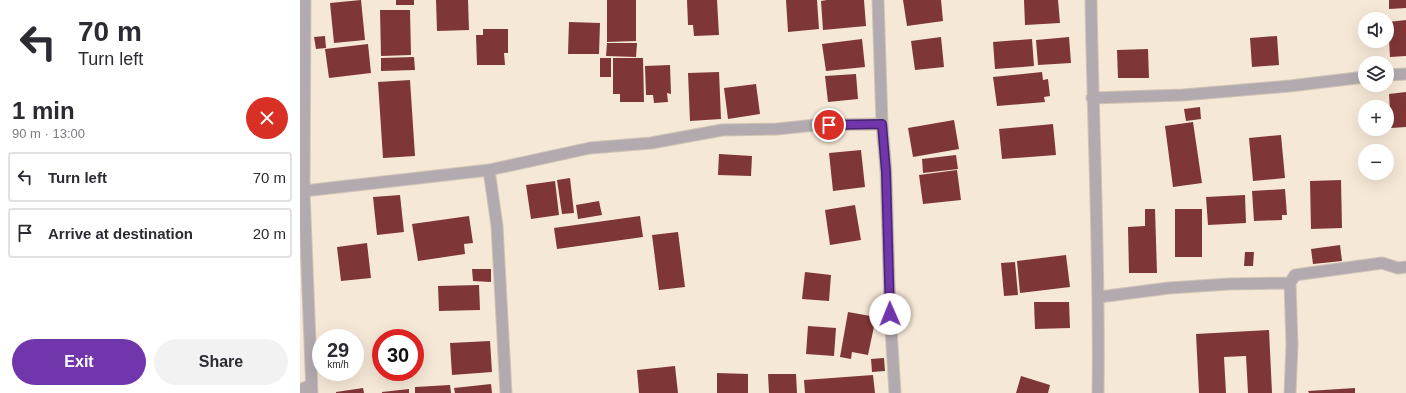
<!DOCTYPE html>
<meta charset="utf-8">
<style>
:root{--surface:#fff;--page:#f2f2f3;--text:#2b2b33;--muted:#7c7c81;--line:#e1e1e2;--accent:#7236ac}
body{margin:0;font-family:Arial,sans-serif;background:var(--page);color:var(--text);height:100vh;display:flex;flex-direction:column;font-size:15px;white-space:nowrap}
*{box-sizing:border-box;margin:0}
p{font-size:13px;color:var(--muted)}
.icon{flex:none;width:22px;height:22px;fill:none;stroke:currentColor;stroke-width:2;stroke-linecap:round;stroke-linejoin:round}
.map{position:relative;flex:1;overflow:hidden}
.details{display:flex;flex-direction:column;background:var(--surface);width:300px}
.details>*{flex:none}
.hud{background:#fff;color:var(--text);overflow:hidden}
.fabs{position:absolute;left:1058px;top:12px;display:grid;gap:8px}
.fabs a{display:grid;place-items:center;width:36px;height:36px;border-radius:50%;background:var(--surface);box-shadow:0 4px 16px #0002;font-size:20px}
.speed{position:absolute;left:12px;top:329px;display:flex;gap:8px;font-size:20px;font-weight:700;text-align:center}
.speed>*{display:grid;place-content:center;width:52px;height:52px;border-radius:50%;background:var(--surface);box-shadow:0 4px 16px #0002;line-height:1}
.speed small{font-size:10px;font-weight:400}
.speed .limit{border:6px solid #d22;background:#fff;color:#111}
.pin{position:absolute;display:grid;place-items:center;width:34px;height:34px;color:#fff;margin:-17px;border:2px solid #fff;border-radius:50%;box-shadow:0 1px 4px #0007}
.me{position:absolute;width:44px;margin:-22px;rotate:359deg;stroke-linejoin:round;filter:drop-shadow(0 0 3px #0008)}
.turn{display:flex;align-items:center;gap:14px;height:84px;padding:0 12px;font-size:18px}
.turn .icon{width:52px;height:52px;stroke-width:2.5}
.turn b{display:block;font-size:28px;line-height:34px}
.round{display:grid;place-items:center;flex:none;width:42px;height:42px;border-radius:21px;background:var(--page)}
.head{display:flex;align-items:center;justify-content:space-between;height:68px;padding:0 12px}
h1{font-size:24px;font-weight:700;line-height:30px}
.button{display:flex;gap:8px;margin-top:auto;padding:8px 12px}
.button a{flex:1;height:46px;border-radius:24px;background:var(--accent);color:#fff;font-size:16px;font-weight:700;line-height:46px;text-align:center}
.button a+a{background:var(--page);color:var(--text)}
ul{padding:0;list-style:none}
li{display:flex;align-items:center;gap:12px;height:50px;margin:0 8px 6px;padding:0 4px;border:2px solid var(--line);border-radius:4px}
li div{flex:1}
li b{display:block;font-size:15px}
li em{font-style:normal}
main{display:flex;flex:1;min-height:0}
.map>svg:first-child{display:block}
.building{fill:#7f3637}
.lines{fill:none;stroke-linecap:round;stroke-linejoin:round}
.minor-casing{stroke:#d0c4b5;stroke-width:13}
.minor{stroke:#b3aaaf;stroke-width:11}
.route-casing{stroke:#4a2370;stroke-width:10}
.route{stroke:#7236ac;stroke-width:7}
</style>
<main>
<section class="details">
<div class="hud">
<div class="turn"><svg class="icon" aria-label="left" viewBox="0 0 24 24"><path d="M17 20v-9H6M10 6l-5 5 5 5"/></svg><div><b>70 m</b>Turn left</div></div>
</div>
<div class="head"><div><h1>1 min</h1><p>90 m · 13:00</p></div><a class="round" style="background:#d93025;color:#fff"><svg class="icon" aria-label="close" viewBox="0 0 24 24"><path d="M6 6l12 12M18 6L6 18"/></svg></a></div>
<ul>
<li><svg class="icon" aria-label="left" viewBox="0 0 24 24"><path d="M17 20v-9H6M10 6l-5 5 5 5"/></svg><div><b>Turn left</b></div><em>70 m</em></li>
<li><svg class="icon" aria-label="arrive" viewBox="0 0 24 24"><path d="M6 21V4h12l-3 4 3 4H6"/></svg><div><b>Arrive at destination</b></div><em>20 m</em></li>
</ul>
<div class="button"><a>Exit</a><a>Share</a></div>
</section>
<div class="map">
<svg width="1106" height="393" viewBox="0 0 1106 393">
<rect width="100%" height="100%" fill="#f6e8d7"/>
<path class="building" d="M61 0 65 40 34 43 30 3Z
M96 0H114V5H96Z
M136 0H168L169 30 137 31Z
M307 0H336V41L307 42Z
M387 0H417L419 35 394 36 393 25H388Z
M486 0H517L519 29 488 32Z
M527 0H564L566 26 523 30 521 1Z
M603 0H641L643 21 607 26Z
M724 0H758L760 23 725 25Z
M1089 0H1106V8L1089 9Z
M80 10H110L111 55 81 56Z
M1106 20V56L1090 57 1088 22Z
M269 22 300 23 299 54H268Z
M183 29H208V53H204L205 65H177L176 35H183Z
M25 36 26 48 16 49 14 37Z
M977 36 979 65 952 67 950 38Z
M641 37 644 67 615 70 611 41Z
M769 37 771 63 738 65 736 40Z
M562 39 565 67 526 71 522 44Z
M732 39 734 66 695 69 693 42Z
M307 43H337L336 57 306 56Z
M68 44 71 73 29 78 25 49Z
M848 49 849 78H818L817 50Z
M114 57 115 70 81 71V58Z
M300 58H311V77H300Z
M313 58H343L344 102H320V94H313Z
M370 65 371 94 367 93 368 102 354 103 353 95H346L345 66Z
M419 72 421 119 390 121 388 73Z
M742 72 743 80 748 79 750 96 744 97 745 102 697 106 693 77Z
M556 74 558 99 528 102 525 76Z
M110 80 115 156 83 158 78 82Z
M456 84 460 114 428 119 424 88Z
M1106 92V127L1091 128 1089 94Z
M900 107 901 119 886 121 884 109Z
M654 120 659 149 613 157 608 128Z
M893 122 902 183 873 187 865 126Z
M753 124 756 155 702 159 699 129Z
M981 135 985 178 953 181 949 138Z
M561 150 565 187 533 191 529 153Z
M419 154 452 156 451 176 418 175Z
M656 155 658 169 623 173 622 159Z
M657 170 661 200 623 204 619 175Z
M270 178 274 213 262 214 257 180Z
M1041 180 1042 228 1011 229 1010 181Z
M255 181 259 215 231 219 226 185Z
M985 189 987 215H982V220L954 221 952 191Z
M100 195 104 232 77 235 73 197Z
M945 195 946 223 908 225 906 197Z
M299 201 302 215 278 219 276 205Z
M555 205 561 240 530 245 525 210Z
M845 209H855L857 273H829L828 227 845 226Z
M875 209H902V257H875Z
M169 216 173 243 164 244 165 254 118 261 112 224Z
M340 216 343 237 257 249 254 228Z
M378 232 385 287 359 290 352 235Z
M67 243 71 278 41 281 37 247Z
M1040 245 1042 261 1013 264 1011 249Z
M945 252H954L953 266H944Z
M766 255 770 287 720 293 717 261Z
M715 262 718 295 704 296 701 263Z
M172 269H191V282L173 281Z
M505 272 531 275 529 301 502 299Z
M179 285 180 310 139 311 138 286Z
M734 302H769L770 328 735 329Z
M548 312 576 317 568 355 552 352 551 359 540 357Z
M508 326 536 328 534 356 506 354Z
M969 330 972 393H948L946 356 924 357 926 393H899L896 334Z
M190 341 192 372 152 375 150 343Z
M584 358 585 371 572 372 571 359Z
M375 366 378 393H339L337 370Z
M417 373 448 374V393H417Z
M468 374H496L497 393H469Z
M573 375 575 393H505L504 380Z
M721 376 750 385 748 393H716Z
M191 384 192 393H155L154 388Z
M150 385 151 393H115V387Z
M63 388 64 393H36V392Z
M1055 388V393H1009L1008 391Z
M109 389V393H82V392Z"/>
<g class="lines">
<defs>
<path id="minor" d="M5 0 4 191 12 393
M578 0 582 124 586 172 590 314 595 393
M791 0C793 131 800 262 798 393
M1087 75 1106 74
M792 98 883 95 990 86 1065 77
M189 170 197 226 206 393
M4 191 189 170 290 148 351 143 422 130 477 129 516 125 582 124
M799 297 869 288 929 284 990 283
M0 390 11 385
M990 393 992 345 990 283 995 275 1082 263 1098 268 1106 267"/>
</defs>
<use href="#minor" class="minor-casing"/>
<use href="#minor" class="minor"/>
</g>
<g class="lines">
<defs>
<path id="route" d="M529 125 582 124 586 172 590 314"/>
</defs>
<use href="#route" class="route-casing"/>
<use href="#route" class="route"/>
</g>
</svg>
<div class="fabs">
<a><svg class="icon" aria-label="sound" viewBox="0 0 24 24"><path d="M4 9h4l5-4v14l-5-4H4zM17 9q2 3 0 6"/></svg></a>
<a><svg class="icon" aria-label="layers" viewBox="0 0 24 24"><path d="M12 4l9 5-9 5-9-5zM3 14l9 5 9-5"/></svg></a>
<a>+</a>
<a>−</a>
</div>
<div class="speed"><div>29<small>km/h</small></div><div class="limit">30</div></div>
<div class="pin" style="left:529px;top:125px;background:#d93025"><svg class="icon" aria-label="arrive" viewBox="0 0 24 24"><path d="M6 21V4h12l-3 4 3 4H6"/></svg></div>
<svg class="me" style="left:590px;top:314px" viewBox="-20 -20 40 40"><circle r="19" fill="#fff"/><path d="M0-13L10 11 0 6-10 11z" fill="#7236ac"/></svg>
</div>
</main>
